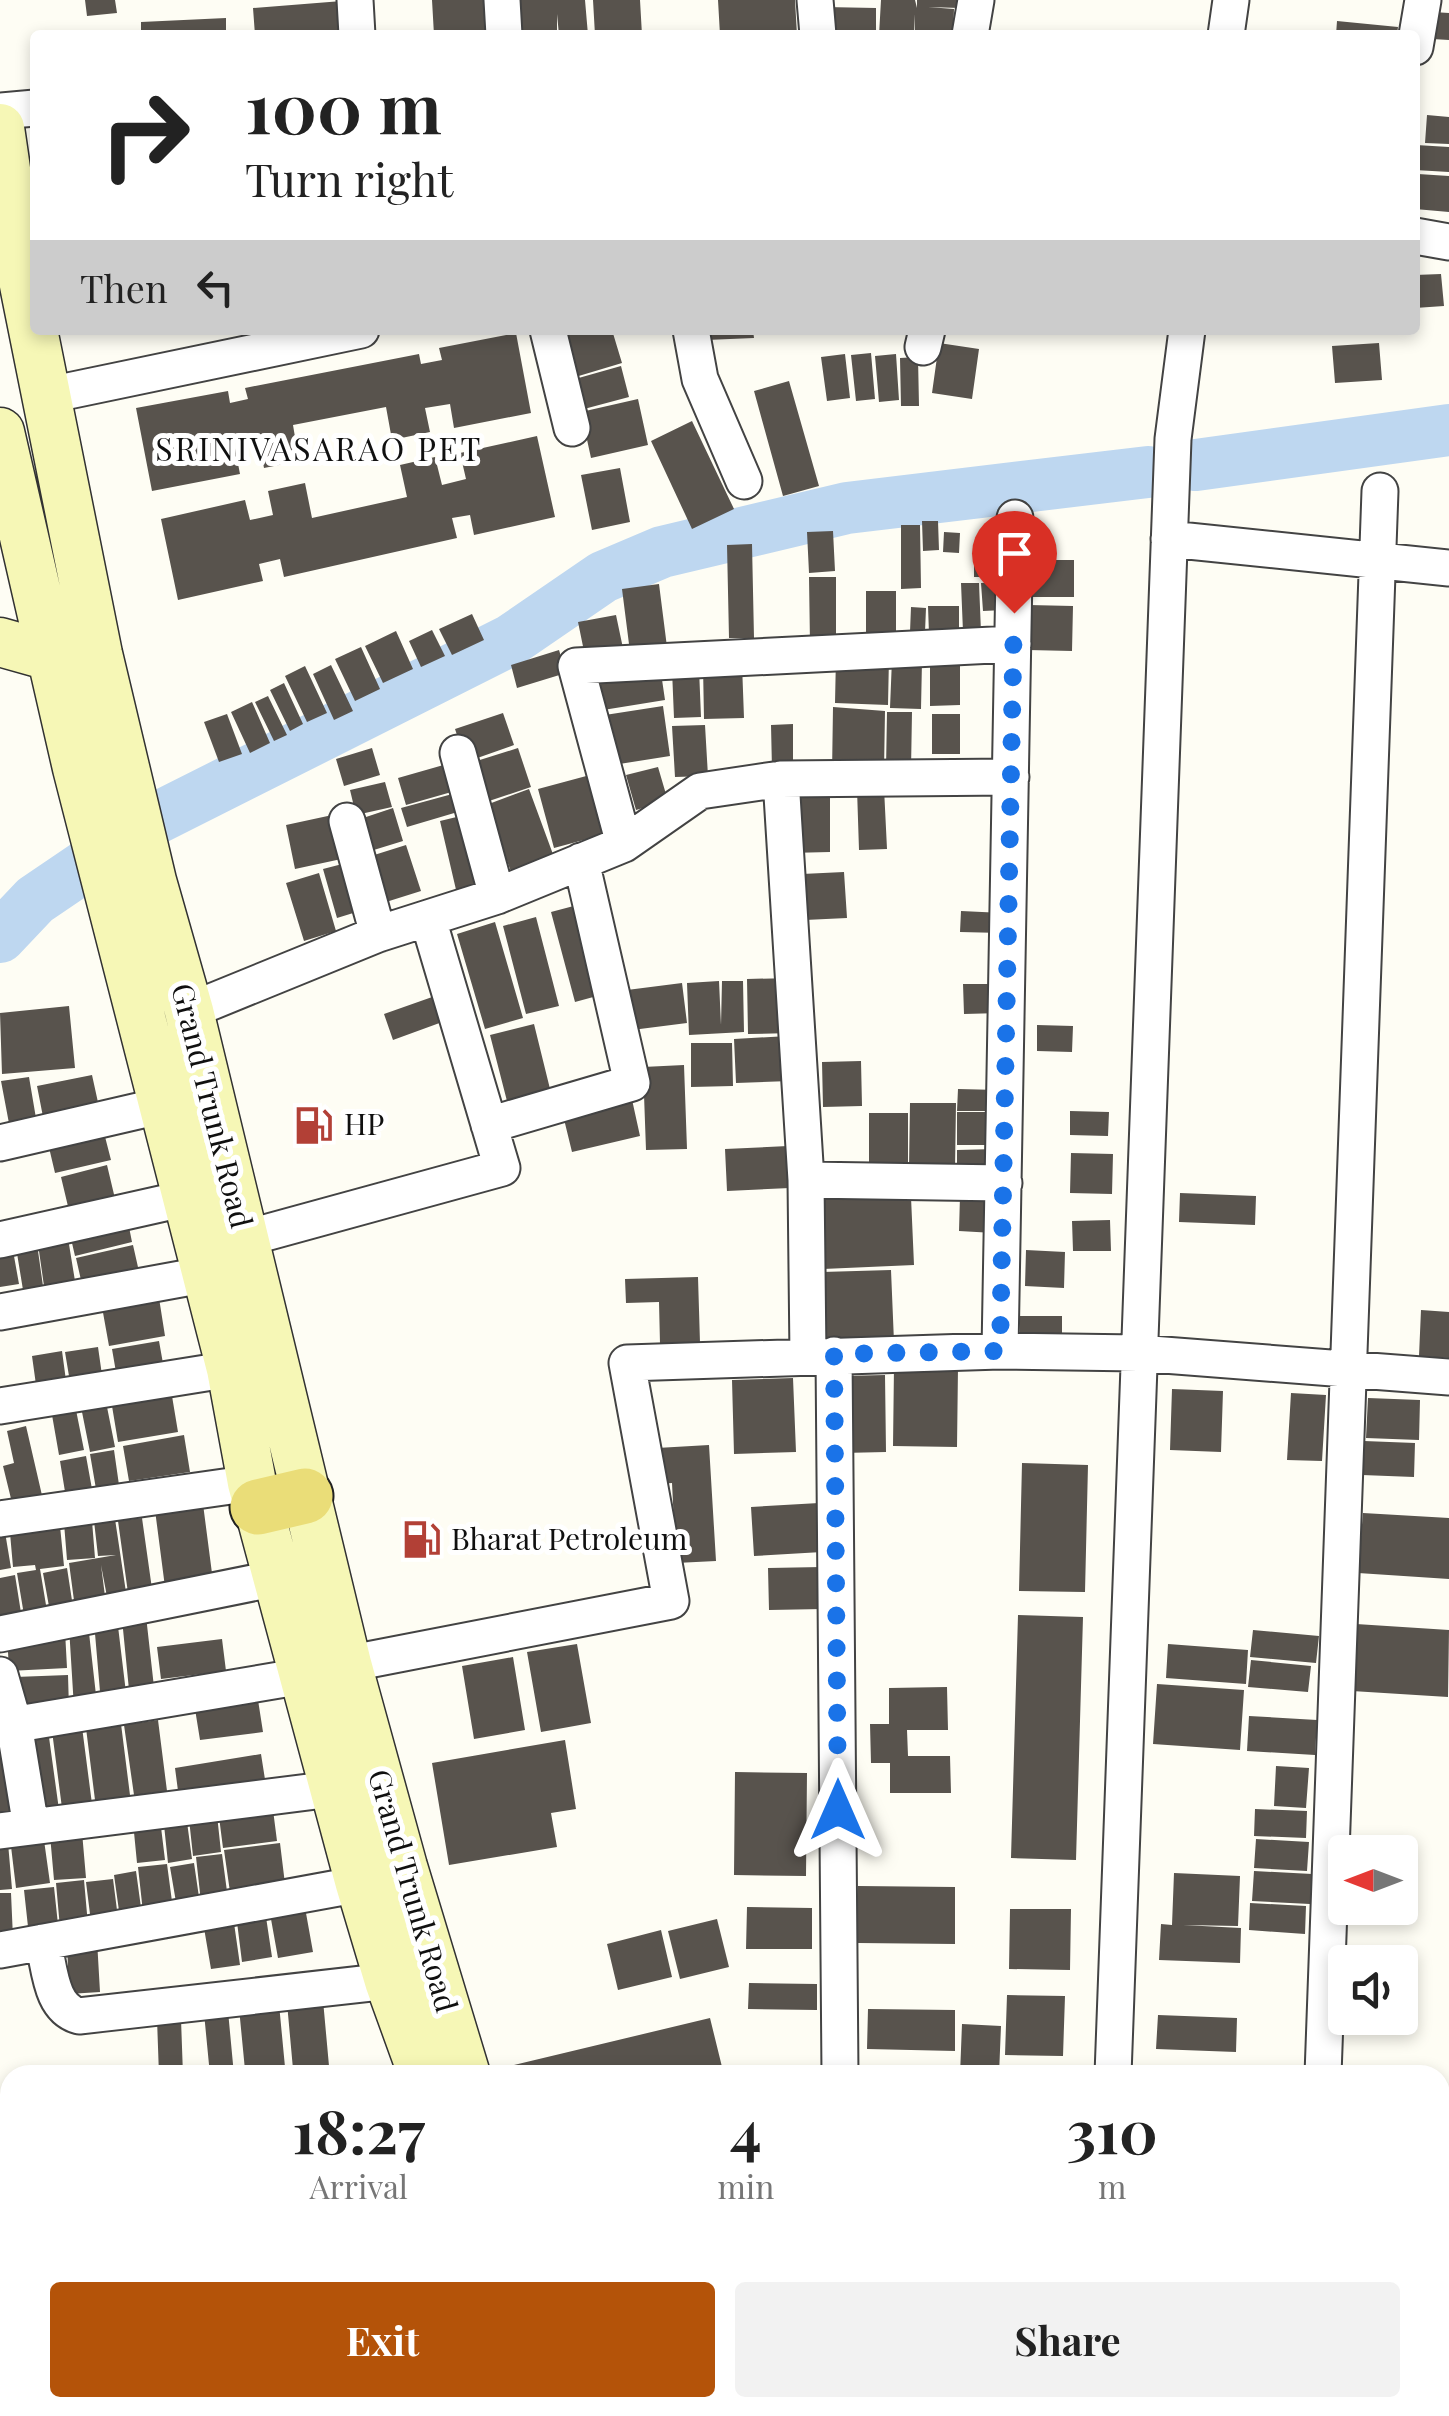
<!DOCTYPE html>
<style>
:root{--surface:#fff;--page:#f2f2f2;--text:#222;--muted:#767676;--accent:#b45309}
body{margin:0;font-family:"Playfair Display",serif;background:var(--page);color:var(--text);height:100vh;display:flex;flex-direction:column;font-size:38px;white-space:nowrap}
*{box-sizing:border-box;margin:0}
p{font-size:32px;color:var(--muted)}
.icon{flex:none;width:55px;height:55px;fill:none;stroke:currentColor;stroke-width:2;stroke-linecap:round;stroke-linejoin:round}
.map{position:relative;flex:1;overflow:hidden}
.panel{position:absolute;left:0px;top:2065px;width:1450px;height:352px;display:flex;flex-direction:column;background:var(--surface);border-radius:30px 30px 0 0;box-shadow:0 5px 15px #0003}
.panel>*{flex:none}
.guide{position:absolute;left:30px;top:30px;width:1390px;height:305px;border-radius:10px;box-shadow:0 5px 15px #0003;background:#fff;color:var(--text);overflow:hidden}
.needle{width:65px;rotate:270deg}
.tools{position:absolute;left:1328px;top:1835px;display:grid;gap:20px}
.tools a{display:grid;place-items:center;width:90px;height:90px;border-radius:10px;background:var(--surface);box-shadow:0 5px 15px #0003;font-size:50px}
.pin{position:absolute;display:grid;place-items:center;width:85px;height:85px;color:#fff;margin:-102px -42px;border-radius:50% 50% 50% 0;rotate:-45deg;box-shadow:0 0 10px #0007}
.pin .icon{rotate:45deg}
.me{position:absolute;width:110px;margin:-55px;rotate:0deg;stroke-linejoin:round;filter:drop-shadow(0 0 8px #0008)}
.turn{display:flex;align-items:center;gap:35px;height:210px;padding:0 50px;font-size:45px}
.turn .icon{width:130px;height:130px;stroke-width:2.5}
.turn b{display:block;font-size:70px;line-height:85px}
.then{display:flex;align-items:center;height:95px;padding:0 50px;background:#0003;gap:20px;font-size:38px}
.eta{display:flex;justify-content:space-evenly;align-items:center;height:170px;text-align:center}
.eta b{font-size:60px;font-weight:700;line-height:70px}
.cta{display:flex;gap:20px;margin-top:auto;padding:20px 50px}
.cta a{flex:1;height:115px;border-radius:10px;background:var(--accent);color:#fff;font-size:40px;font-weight:700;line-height:115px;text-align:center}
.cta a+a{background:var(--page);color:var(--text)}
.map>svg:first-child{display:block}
.water{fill:url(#water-waves);stroke:#4c83c0;stroke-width:2.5}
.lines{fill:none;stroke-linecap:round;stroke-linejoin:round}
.river{stroke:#bed7f0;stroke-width:52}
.building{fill:#58534d}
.street-casing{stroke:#434343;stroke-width:39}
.secondary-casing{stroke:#323232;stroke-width:51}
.primary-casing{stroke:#212121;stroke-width:59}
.highway-casing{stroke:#212121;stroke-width:59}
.street{stroke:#fff;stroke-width:35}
.secondary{stroke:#f6f7b6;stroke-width:48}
.primary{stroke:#eadd78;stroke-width:55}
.highway{stroke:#e5b26b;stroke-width:55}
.route{stroke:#1a73e8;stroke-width:18;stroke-dasharray:0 32.4}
.labels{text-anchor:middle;stroke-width:10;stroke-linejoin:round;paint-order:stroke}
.street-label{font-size:30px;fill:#101010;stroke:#fff}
.poi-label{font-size:30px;fill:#101010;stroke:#fff;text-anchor:start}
.neighbourhood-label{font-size:32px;letter-spacing:2.5px;fill:#101010;stroke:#fff}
</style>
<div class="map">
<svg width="1449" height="2416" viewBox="0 0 1449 2416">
<defs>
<pattern id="water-waves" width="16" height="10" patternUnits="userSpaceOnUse" patternTransform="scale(2.5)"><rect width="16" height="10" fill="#bed7f0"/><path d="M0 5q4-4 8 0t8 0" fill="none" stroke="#a2b8cd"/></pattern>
</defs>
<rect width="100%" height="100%" fill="#fefdf4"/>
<path class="water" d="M0 2168 10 2169V2408H351L348 2416H0Z"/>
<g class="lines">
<path class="river" d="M1196 465 1449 430
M0 937 35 900 153 820 511 640 603 577 662 552 847 508 1148 472"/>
</g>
<path class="building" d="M85 0H115L117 13 87 16Z
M432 0H486L488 35H434Z
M513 0H585L588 35H559L557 14V35H516Z
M593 0H640L642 35H595Z
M718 0H795L797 35H720Z
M881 0H915L917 8V0H959V8L928 7 954 9 953 35H915V14L914 35H879Z
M342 1 344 35H255L253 8Z
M825 7 876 8V35H824Z
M1433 12 1449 13V40L1432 39Z
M226 18V35H141V22Z
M1337 21 1398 27 1397 35H1336Z
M1427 115 1449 117V144L1425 143Z
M1416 145 1449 147V172L1415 170Z
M1418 174 1449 176V212L1415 209Z
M1441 274 1444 306 1415 308V275Z
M558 330H612L622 363 572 378Z
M706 330H753L754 338 706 340Z
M516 333 531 413 454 428 450 404 425 408 430 432 392 440 386 407 293 425 299 461 264 468 257 433 233 438 240 474 152 491 136 408 228 391 230 403 248 399 245 388 419 354 421 364 442 360 439 348Z
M939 343 979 349 972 399 932 393Z
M1379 343 1382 380 1335 383 1332 346Z
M871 353 875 399 856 401 851 355Z
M845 354 850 398 827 401 821 357Z
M896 354 899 400 879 402 875 356Z
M918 357 919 406H901L900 358Z
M621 366 629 397 584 409 575 379Z
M789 381 819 486 783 496 754 391Z
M638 399 648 445 591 458 581 412Z
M692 421 734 509 692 529 651 441Z
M537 436 555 517 474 535 470 515 452 518 457 538 284 577 280 559 259 564 263 581 178 600 161 519 245 500 250 520 273 515 268 491 305 483 312 518 407 497 400 465 435 457 442 485 466 479 460 453Z
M620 468 630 522 592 530 581 475Z
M922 521H938L939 550 923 551Z
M901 525H920L921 588 901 589Z
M833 531 835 571 809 573 807 532Z
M944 532 960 533 959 553 943 552Z
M752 544 754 638H729L727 545Z
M1028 560H1074V597H1028Z
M974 562H995V577H974Z
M809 577H836V643L810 644Z
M1003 582 1004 610 983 611 981 583Z
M961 583H979L981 632H963Z
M659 584 667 647 630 652 622 589Z
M866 591H896V642H866Z
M1029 605 1073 606 1072 651 1028 650Z
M928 606H959V633L929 634Z
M911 607 926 608 925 632H910Z
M472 614 484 640 452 655 439 629Z
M616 615 624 653 586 661 578 622Z
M432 630 445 656 421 667 409 641Z
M396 631 413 669 383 683 365 646Z
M361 647 380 689 355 701 335 659Z
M559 650 566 673 517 688 511 665Z
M836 656 889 657 888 705 835 703Z
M892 659 922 661 921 709 890 708Z
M930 662H960V705L930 706Z
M742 664 744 718 704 719 703 666Z
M331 665 353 711 334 720 313 674Z
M305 666 327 713 307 722 285 676Z
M660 666 665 700 597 711 591 677Z
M699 669 701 717 674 718 672 670Z
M284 683 303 724 290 731 270 690Z
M268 696 287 735 274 741 255 702Z
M252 702 270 743 250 753 231 712Z
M663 706 670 756 613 765 605 715Z
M833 707 885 711 884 771 832 774Z
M887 712H912L911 770H886Z
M503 713 514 745 466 762 455 729Z
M227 714 242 754 219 762 204 722Z
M932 714H960V754H932Z
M793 724V769H772L771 725Z
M705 725 708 776 675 777 672 726Z
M372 748 380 775 344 786 336 759Z
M518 748 531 787 480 804 467 764Z
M447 764 455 791 406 805 398 778Z
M658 767 668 801 636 810 626 775Z
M590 775 606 834 554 848 538 789Z
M385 782 392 807 356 815 350 790Z
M884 788 887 849 859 850 857 789Z
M529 789 554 857 512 874 486 805Z
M789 792H830V852L789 853Z
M456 793 461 811 407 827 401 808Z
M393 808 403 841 364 853 354 821Z
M337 814 346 858 295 869 286 825Z
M469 814 485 888 457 894 440 821Z
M406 845 421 891 386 902 371 856Z
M350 862 363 910 337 918 323 869Z
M844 872 847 918 805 920 802 874Z
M319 873 336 931 304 941 286 883Z
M585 903 608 993 575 1002 551 912Z
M961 911 1003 913 1002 933 960 932Z
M536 917 559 1006 526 1014 503 926Z
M495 922 523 1018 485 1029 457 934Z
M792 978 793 1033 748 1034 747 979Z
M719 981 721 1025 722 981H743L744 1032 689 1035 687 983Z
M682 983 687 1023 632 1030 627 990Z
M963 984H1001V1013L964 1014Z
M435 996 445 1021 393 1040 384 1014Z
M69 1006 75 1068 2 1074 0 1013Z
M534 1024 551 1093 508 1105 490 1035Z
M1037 1025 1073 1026 1072 1052 1037 1051Z
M788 1036 790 1081 736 1083 734 1039Z
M691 1043H732L733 1086 691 1087Z
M861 1061 862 1106 823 1107 822 1062Z
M684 1065 687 1149 646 1150 643 1067Z
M92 1075 101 1116 45 1127 37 1086Z
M29 1077 38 1130 11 1134 1 1081Z
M958 1089 999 1090 998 1111H957Z
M631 1095 640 1136 572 1152 562 1111Z
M910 1103H956L955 1169 909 1168Z
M1070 1111 1109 1112 1108 1136 1070 1135Z
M957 1112H997V1145H957Z
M869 1113H908V1173H869Z
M102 1125 111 1160 55 1173 47 1139Z
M788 1146 790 1188 727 1191 725 1149Z
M995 1149V1177H957V1150Z
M1071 1153 1113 1154 1112 1194 1070 1193Z
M107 1165 117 1207 71 1219 61 1177Z
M1180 1193 1256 1196 1255 1225 1179 1222Z
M960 1196 995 1197 994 1233 959 1231Z
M911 1197 914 1265 823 1269 820 1200Z
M127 1217 132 1242 75 1256 69 1230Z
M1110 1220 1111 1251H1073L1072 1221Z
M67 1232 75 1281 44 1286 37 1237Z
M36 1237 43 1286 23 1290 15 1241Z
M12 1245 19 1284 0 1287V1247Z
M133 1245 140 1276 83 1289 76 1258Z
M1026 1250 1065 1252 1064 1288 1025 1286Z
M891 1270 894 1342 825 1343 822 1272Z
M698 1277 700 1343 660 1344 659 1302 626 1303 625 1279Z
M159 1298 165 1336 109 1346 102 1307Z
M1421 1310 1449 1312V1358L1419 1356Z
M1020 1316H1062V1346L1020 1345Z
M159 1341 164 1369 117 1378 112 1349Z
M98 1347 103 1382 71 1388 65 1352Z
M62 1351 67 1388 37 1392 32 1356Z
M894 1366 958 1367 957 1447 893 1446Z
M885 1375 886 1452 842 1453V1376Z
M793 1378 796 1452 734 1454 732 1380Z
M1172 1389 1223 1391 1221 1452 1170 1450Z
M171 1390 178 1432 118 1442 111 1400Z
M1291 1393 1326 1395 1322 1461 1287 1460Z
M105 1397 115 1447 90 1452 80 1402Z
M1368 1398 1420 1400 1419 1440 1366 1438Z
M76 1410 84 1450 59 1455 52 1415Z
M26 1426 44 1504 14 1511 3 1466 14 1463 7 1431Z
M184 1435 190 1472 129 1481 123 1446Z
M1364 1441 1415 1443 1414 1477 1362 1475Z
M709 1445 716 1561 676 1563 672 1483 659 1484 657 1448Z
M114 1450 119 1485 96 1489 90 1454Z
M86 1456 94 1500 67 1504 60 1461Z
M1022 1463 1088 1465 1085 1592 1019 1591Z
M819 1503 822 1552 754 1556 751 1507Z
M203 1504 213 1581 165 1587 155 1510Z
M1363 1513 1449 1518V1579L1358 1573Z
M142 1518 153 1596 129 1600 118 1521Z
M115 1519 127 1599 108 1602 101 1565 106 1604 75 1608 69 1563 116 1555 98 1556 94 1521Z
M92 1521 95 1558 67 1560 64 1523Z
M60 1526 64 1566 40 1569 47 1611 24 1615 17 1573 36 1570 35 1565 13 1567 10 1533Z
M5 1532 11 1568 0 1570V1533Z
M822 1567 823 1609 769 1610 768 1568Z
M67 1568 73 1607 50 1612 43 1573Z
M15 1575 22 1619 0 1622V1578Z
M1018 1615 1083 1617 1076 1860 1011 1858Z
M146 1616 155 1696 130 1700 122 1619Z
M117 1618 127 1701 101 1703 94 1622Z
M88 1624 97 1704 74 1708 69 1627Z
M1356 1624 1449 1630 1448 1697 1352 1691Z
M1253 1630 1319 1636 1316 1663 1250 1657Z
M65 1631 67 1668 9 1671 7 1633Z
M222 1639 226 1671 161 1679 157 1647Z
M577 1644 591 1723 541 1732 527 1652Z
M1168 1644 1248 1650 1246 1684 1166 1678Z
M513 1657 525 1730 474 1739 462 1666Z
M1251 1660 1311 1666 1308 1692 1248 1687Z
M68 1675 69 1709 16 1711 15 1677Z
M1157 1684 1244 1690 1240 1750 1153 1744Z
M947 1687 948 1730H907L908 1756H950L951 1793H890V1763H871L870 1724H889V1688Z
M258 1700 263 1732 200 1740 195 1709Z
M1249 1716 1317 1720 1315 1755 1247 1751Z
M158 1720 167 1791 134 1795 124 1725Z
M121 1724 131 1803 96 1808 86 1728Z
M82 1727 92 1804 62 1808 52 1731Z
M48 1730 60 1817 32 1821 21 1734Z
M0 1736 27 1821 0 1826Z
M565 1740 576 1809 551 1813 557 1847 449 1865 432 1763Z
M261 1754 267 1792 180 1806 175 1768Z
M1276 1766 1309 1768 1306 1808 1274 1806Z
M735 1772 807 1773 806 1876 734 1875Z
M272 1802 277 1841 223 1848 218 1809Z
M1255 1809 1307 1811 1306 1838 1254 1836Z
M217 1815 221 1852 193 1856 189 1819Z
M160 1819 165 1860 137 1863 133 1822Z
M187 1822 192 1859 168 1863 164 1825Z
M82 1832 86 1878 54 1880 50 1835Z
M43 1833 50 1883 16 1888 10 1838Z
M1256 1839 1309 1842 1307 1871 1254 1868Z
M8 1843 12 1889 0 1890V1844Z
M280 1843 285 1884 230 1892 224 1850Z
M222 1854 228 1899 201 1902 196 1857Z
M194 1863 200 1904 177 1908 170 1867Z
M167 1864 173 1909 143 1912 138 1867Z
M136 1871 142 1915 120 1918 114 1875Z
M1254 1871 1312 1874 1310 1904 1252 1901Z
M1174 1873 1240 1876 1238 1926 1183 1925 1241 1928 1240 1963 1159 1960 1161 1924 1172 1925Z
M113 1879 118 1918 91 1922 86 1882Z
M84 1880 88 1925 60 1928 56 1883Z
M858 1886 955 1887V1944L858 1943Z
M54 1887 59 1934 29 1936 24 1890Z
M0 1893H11L13 1938 0 1939Z
M304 1902 313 1952 278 1958 269 1908Z
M1250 1903 1306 1906 1305 1934 1249 1930Z
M747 1907 812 1908V1949H746Z
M1010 1909H1071L1070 1970 1009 1969Z
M266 1917 272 1957 242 1962 237 1922Z
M717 1919 729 1967 680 1979 668 1931Z
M234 1923 240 1965 211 1969 204 1928Z
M661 1930 672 1977 618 1990 607 1944Z
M97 1940 100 1992 69 1994 67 1942Z
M749 1983 817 1984V2010L748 2009Z
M1007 1995 1065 1996 1063 2056 1005 2055Z
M323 2000 329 2066 293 2069 287 2003Z
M279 2004 285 2067 245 2070 239 2008Z
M868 2009 955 2010V2051L867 2049Z
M228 2011 234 2075H210L204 2013Z
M1158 2015 1237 2018 1236 2052 1156 2049Z
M710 2018 724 2075H516L514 2065Z
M157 2019H181L183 2075H159Z
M962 2024 1001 2026 999 2075H960Z
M1440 2367 1449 2368V2416H1404V2408H1440Z
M661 2408H715L718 2416H638Z
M1139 2408H1222V2416H1139Z"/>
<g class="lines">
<defs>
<path id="street" d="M355 0 357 35
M502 0 504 35
M815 0 818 35
M970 35 976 0
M1226 35 1231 0
M1415 47 1423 0
M0 111 35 108
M1415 236 1449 242
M548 330 572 428
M691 330 700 379 744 481
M923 347 927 330
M49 395 361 330
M1169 539 1449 568
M458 753 497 896
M781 779 806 1180 808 1356
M347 821 378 934
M624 844 576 666 1013 644
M189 1011 378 934 497 896 624 844 700 791 781 779 1011 777
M489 1125 632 1083 581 861
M0 1143 164 1105
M806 1180 1004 1183
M243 1239 502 1168 428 919
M0 1240 187 1198
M0 1312 208 1274
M1000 1351 1015 518
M834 1355 840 2075
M0 1406 231 1369
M0 1519 252 1483
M0 1634 277 1578
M347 1664 671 1601 627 1363 1000 1351 1138 1353 1449 1377
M0 1675 14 1724 31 1827
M0 1727 303 1676
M0 1831 332 1789
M43 1942C50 1968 50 2008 79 2016L389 1981
M0 1950 360 1884
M1113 2075 1173 439 1187 330
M1323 2075 1380 491
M842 2408V2416
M1101 2416V2408
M1311 2416 1312 2408"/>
<path id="secondary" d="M0 128 20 265 98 654 152 881 189 1011 347 1664 403 1867 466 2075
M0 432 77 768 231 1369 252 1483 360 1884 389 1981 423 2075
M0 642 53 657
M539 2408 540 2416"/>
<path id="primary" d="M258 1507 305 1496"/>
<path id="highway" d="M469 2416 472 2408"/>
</defs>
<use href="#street" class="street-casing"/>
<use href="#secondary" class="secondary-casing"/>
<use href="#primary" class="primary-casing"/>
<use href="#highway" class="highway-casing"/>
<use href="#street" class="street"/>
<use href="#secondary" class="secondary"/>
<use href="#primary" class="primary"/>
<use href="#highway" class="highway"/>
</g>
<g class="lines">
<path class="route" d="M838 1810 834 1354 1000 1351 1014 613"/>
</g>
<defs>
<symbol id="fuel-bare" viewBox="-9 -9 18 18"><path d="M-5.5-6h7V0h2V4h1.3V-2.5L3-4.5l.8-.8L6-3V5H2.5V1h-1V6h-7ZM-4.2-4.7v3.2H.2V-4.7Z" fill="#b24036" stroke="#fff" stroke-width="2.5" paint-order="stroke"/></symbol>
</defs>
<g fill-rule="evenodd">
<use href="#fuel-bare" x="286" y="1098" width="55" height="55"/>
<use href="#fuel-bare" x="394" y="1512" width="55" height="55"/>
</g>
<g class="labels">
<g class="street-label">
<text transform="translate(211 1106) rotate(76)" y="10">Grand Trunk Road</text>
<text transform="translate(412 1891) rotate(74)" y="10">Grand Trunk Road</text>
</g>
<g class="poi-label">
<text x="344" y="1135">HP</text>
<text x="451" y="1550">Bharat Petroleum</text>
</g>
<g class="neighbourhood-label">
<text x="319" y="461">SRINIVASARAO PET</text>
</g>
</g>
</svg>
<div class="tools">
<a><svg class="needle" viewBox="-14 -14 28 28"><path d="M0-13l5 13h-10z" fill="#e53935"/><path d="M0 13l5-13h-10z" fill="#767676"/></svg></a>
<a><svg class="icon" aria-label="sound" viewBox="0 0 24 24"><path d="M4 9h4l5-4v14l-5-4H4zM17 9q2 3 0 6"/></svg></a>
</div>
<div class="pin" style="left:1014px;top:613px;background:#d93025"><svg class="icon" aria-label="arrive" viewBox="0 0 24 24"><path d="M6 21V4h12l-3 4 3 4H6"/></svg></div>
<svg class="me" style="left:838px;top:1810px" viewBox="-20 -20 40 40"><path d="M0-17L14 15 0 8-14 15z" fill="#1a73e8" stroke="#fff" stroke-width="4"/></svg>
<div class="guide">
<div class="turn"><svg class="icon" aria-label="right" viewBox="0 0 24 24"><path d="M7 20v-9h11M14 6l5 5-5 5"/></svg><div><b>100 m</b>Turn right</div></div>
<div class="then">Then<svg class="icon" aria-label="left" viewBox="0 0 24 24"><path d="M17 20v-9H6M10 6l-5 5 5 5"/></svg></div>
</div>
<section class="panel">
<div class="eta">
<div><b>18:27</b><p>Arrival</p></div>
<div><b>4</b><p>min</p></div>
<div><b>310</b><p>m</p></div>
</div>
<div class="cta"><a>Exit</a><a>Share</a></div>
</section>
</div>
